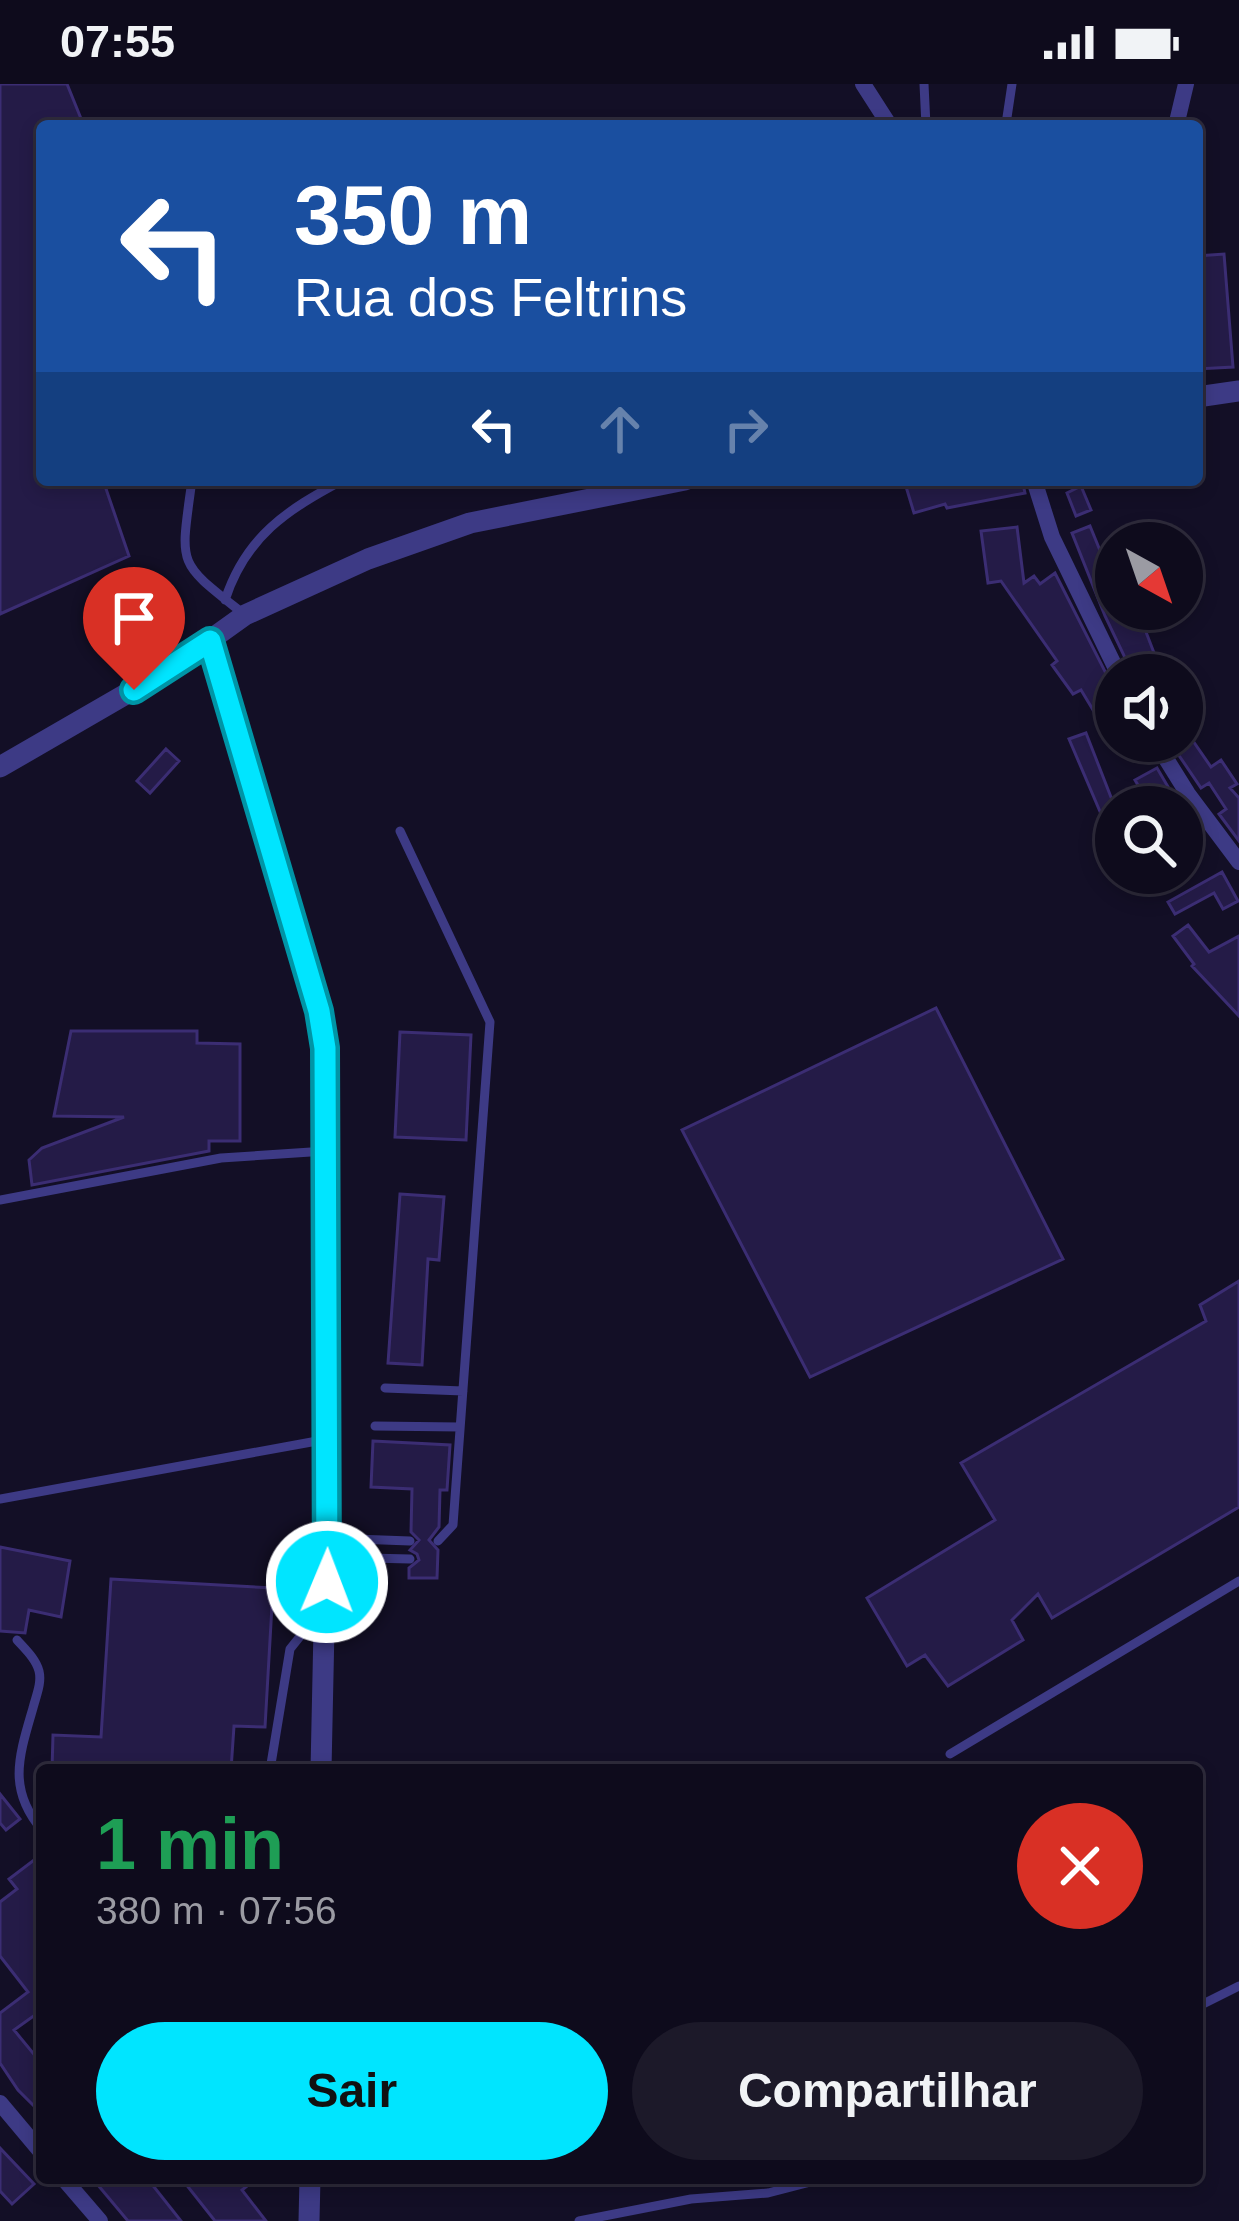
<!DOCTYPE html>
<html lang="pt">
<meta charset="utf-8">
<style>
:root{--surface:#0e0b1c;--page:#1c1929;--text:#f1f3f6;--muted:#9b9ba3;--line:#2e2b3b;--accent:#00e5ff}
body{margin:0;font-family:Helvetica,sans-serif;background:var(--page);color:var(--text);height:100vh;display:flex;flex-direction:column;font-size:45px;white-space:nowrap}
*{box-sizing:border-box;margin:0}
p{font-size:39px;color:var(--muted)}
.icon{flex:none;width:66px;height:66px;fill:none;stroke:currentColor;stroke-width:2;stroke-linecap:round;stroke-linejoin:round}
.map{position:relative;flex:1;overflow:hidden}
.drawer{position:absolute;left:36px;top:1680px;width:1167px;height:420px;display:flex;flex-direction:column;background:var(--surface);border-radius:12px;box-shadow:0 6px 18px #0003,0 0 0 3px var(--line)}
.drawer>*{flex:none}
.top-card{position:absolute;left:36px;top:36px;width:1167px;height:366px;border-radius:12px;box-shadow:0 6px 18px #0003,0 0 0 3px var(--line);background:#1a4fa0;color:#fff;overflow:hidden}
.needle{width:78px;rotate:140deg}
.controls{position:absolute;left:1095px;top:438px;display:grid;gap:24px}
.controls a{display:grid;place-items:center;width:108px;height:108px;border-radius:50%;background:var(--surface);box-shadow:0 6px 18px #0003,0 0 0 3px var(--line);font-size:60px}
.pin{position:absolute;display:grid;place-items:center;width:102px;height:102px;color:#fff;margin:-123px -51px;border-radius:50% 50% 50% 0;rotate:-45deg;box-shadow:0 0 12px #0007}
.pin .icon{rotate:45deg}
.me{position:absolute;width:132px;margin:-66px;rotate:1deg;stroke-linejoin:round;filter:drop-shadow(0 0 9px #0008)}
.turn{display:flex;align-items:center;gap:42px;height:252px;padding:0 60px;font-size:54px}
.turn .icon{width:156px;height:156px;stroke-width:2.5}
.turn b{display:block;font-size:84px;line-height:102px}
.lanes{display:flex;align-items:center;height:114px;padding:0 60px;background:#0003;justify-content:center;gap:60px;direction:ltr}
.lanes .off{opacity:.35}
.round{display:grid;place-items:center;flex:none;width:126px;height:126px;border-radius:63px;background:var(--page)}
.head{display:flex;align-items:center;justify-content:space-between;height:204px;padding:0 60px}
h1{font-size:72px;font-weight:700;line-height:90px;color:#1e9e55}
.cta{display:flex;gap:24px;margin-top:auto;padding:24px 60px}
.cta a{flex:1;height:138px;border-radius:72px;background:var(--accent);color:#111;font-size:48px;font-weight:700;line-height:138px;text-align:center}
.cta a+a{background:var(--page);color:var(--text)}
.status{display:flex;justify-content:space-between;align-items:center;height:84px;padding:0 60px;background:var(--surface);direction:ltr}
.status svg{height:33px;fill:currentColor}
.map>svg:first-child{display:block}
.building{fill:#241b47;stroke:#3b2d73;stroke-width:3}
.lines{fill:none;stroke-linecap:round;stroke-linejoin:round}
.service{stroke:#3d3a85;stroke-width:9}
.minor{stroke:#3d3a85;stroke-width:16}
.tertiary{stroke:#3d3a85;stroke-width:21}
.route-casing{stroke:#0095a6;stroke-width:30}
.route{stroke:#00e5ff;stroke-width:21}
</style>
<div class="status"><b>07:55</b><svg viewBox="0 0 49 12"><path d="M0 12V9h3v3zM5 12V6h3v6zM10 12V3h3v9zM15 12V0h3v12zM26 1h20v11H26zM47 4h2v5h-2z"/></svg></div>
<div class="map">
<svg width="1239" height="2137" viewBox="0 0 1239 2137">
<rect width="100%" height="100%" fill="#130f26"/>
<path class="building" d="M0 0H67L84 42H42V396H103L129 472 0 530Z
M1224 170 1233 283 1197 285V172Z
M904 396H1022L1025 409 947 424 945 420 914 429Z
M1081 402 1091 426 1076 432 1067 409Z
M1090 442 1108 486 1116 483V525H1136L1146 548 1161 587 1154 591H1138L1131 578 1128 580 1105 532 1072 449Z
M1017 443 1024 499 1034 492 1040 500 1055 489 1116 609V664L1081 606 1073 610 1052 581 1057 577 1001 497 988 499 981 447Z
M1182 641 1211 683 1221 676 1237 700 1230 704 1239 714V757L1219 730 1226 725 1209 699 1201 704 1178 670 1182 667Z
M1086 649 1116 726V765L1069 655Z
M166 665 179 677 150 709 137 697Z
M1157 684 1174 713 1151 723 1135 696Z
M1182 739 1200 769 1182 780Z
M1222 788 1238 817 1223 825 1214 809 1175 830 1168 818Z
M1188 841 1209 868 1239 852V932L1192 882 1194 880 1173 852Z
M936 924 1063 1175 810 1293 682 1046Z
M71 947H197V959L240 960V1057H209V1067L32 1101 29 1076 42 1064 124 1033 54 1032Z
M400 948 471 951 466 1056 395 1053Z
M400 1110 444 1113 439 1176 428 1175 422 1281 388 1279Z
M1239 1197V1423L1052 1534 1038 1510 1012 1536 1023 1556 948 1602 925 1571 907 1582 867 1514 995 1436 961 1379 1206 1237 1200 1221Z
M373 1357 450 1361 447 1406H440L439 1443 429 1456 438 1466 437 1494H409V1484L419 1476 417 1470 410 1466 419 1456 411 1448 412 1405 371 1403Z
M0 1463 70 1477 61 1533 29 1526 25 1549 0 1547Z
M111 1495 273 1504 265 1643 234 1642 231 1686H52L53 1651 101 1653Z
M0 1710 20 1735 6 1746 0 1739Z
M42 1770V1926L14 1946 42 1980V2030L18 2006 0 1979V1929L28 1908 0 1872V1818L17 1805 9 1795Z
M0 2064 34 2100 12 2120 0 2107Z
M92 2094H147L181 2137H128Z
M181 2094H257L242 2106 266 2137H215Z"/>
<g class="lines">
<path class="service" d="M924 0 926 42
M1006 40 1012 0
M192 396C180 485 176 476 245 531
M225 516C246 452 287 426 343 396
M400 747 490 938 453 1441 438 1457
M0 1116 221 1074 326 1067
M385 1304 463 1307
M375 1342 460 1343
M0 1415 328 1355
M328 1454 410 1457
M327 1473 410 1475
M17 1556C25 1565 36 1575 39 1587 42 1599 36 1612 33 1624 19 1672 7 1705 42 1746
M950 1670 1239 1497
M270 1686 290 1565 318 1530
M1197 1923 1239 1902
M579 2137 691 2115 768 2109 826 2094"/>
<path class="minor" d="M863 0 890 42
M1176 42 1186 0
M1034 396 1052 453 1119 591
M1155 657 1188 710 1239 778
M0 2019 42 2069
M63 2094 100 2137"/>
<path class="tertiary" d="M1197 313 1239 307
M210 557 319 927 325 964 328 1355 321 1686
M0 683 171 584 245 531 368 475 470 439 685 396
M309 2137 310 2094"/>
</g>
<g class="lines">
<defs>
<path id="route" d="M134 606 210 557 319 927 325 964 327 1498"/>
</defs>
<use href="#route" class="route-casing"/>
<use href="#route" class="route"/>
</g>
</svg>
<div class="controls">
<a><svg class="needle" viewBox="-14 -14 28 28"><path d="M0-13l5 13h-10z" fill="#e53935"/><path d="M0 13l5-13h-10z" fill="#9b9ba3"/></svg></a>
<a><svg class="icon" aria-label="sound" viewBox="0 0 24 24"><path d="M4 9h4l5-4v14l-5-4H4zM17 9q2 3 0 6"/></svg></a>
<a><svg class="icon" aria-label="search" viewBox="0 0 24 24"><circle cx="10" cy="10" r="6"/><path d="M15 15l6 6"/></svg></a>
</div>
<div class="pin" style="left:134px;top:606px;background:#d93025"><svg class="icon" aria-label="arrive" viewBox="0 0 24 24"><path d="M6 21V4h12l-3 4 3 4H6"/></svg></div>
<svg class="me" style="left:327px;top:1498px" viewBox="-20 -20 40 40"><circle r="17" fill="#00e5ff" stroke="#fff" stroke-width="3"/><path d="M0-11L8 9 0 5-8 9z" fill="#fff"/></svg>
<div class="top-card">
<div class="turn"><svg class="icon" aria-label="left" viewBox="0 0 24 24"><path d="M17 20v-9H6M10 6l-5 5 5 5"/></svg><div><b>350 m</b>Rua dos Feltrins</div></div>
<div class="lanes"><svg class="icon" aria-label="left" viewBox="0 0 24 24"><path d="M17 20v-9H6M10 6l-5 5 5 5"/></svg><svg class="icon off" aria-label="ahead" viewBox="0 0 24 24"><path d="M12 20V5M6 11l6-6 6 6"/></svg><svg class="icon off" aria-label="right" viewBox="0 0 24 24"><path d="M7 20v-9h11M14 6l5 5-5 5"/></svg></div>
</div>
<section class="drawer">
<div class="head"><div><h1>1 min</h1><p>380 m · 07:56</p></div><a class="round" style="background:#d93025;color:#fff"><svg class="icon" aria-label="close" viewBox="0 0 24 24"><path d="M6 6l12 12M18 6L6 18"/></svg></a></div>
<div class="cta"><a>Sair</a><a>Compartilhar</a></div>
</section>
</div>
